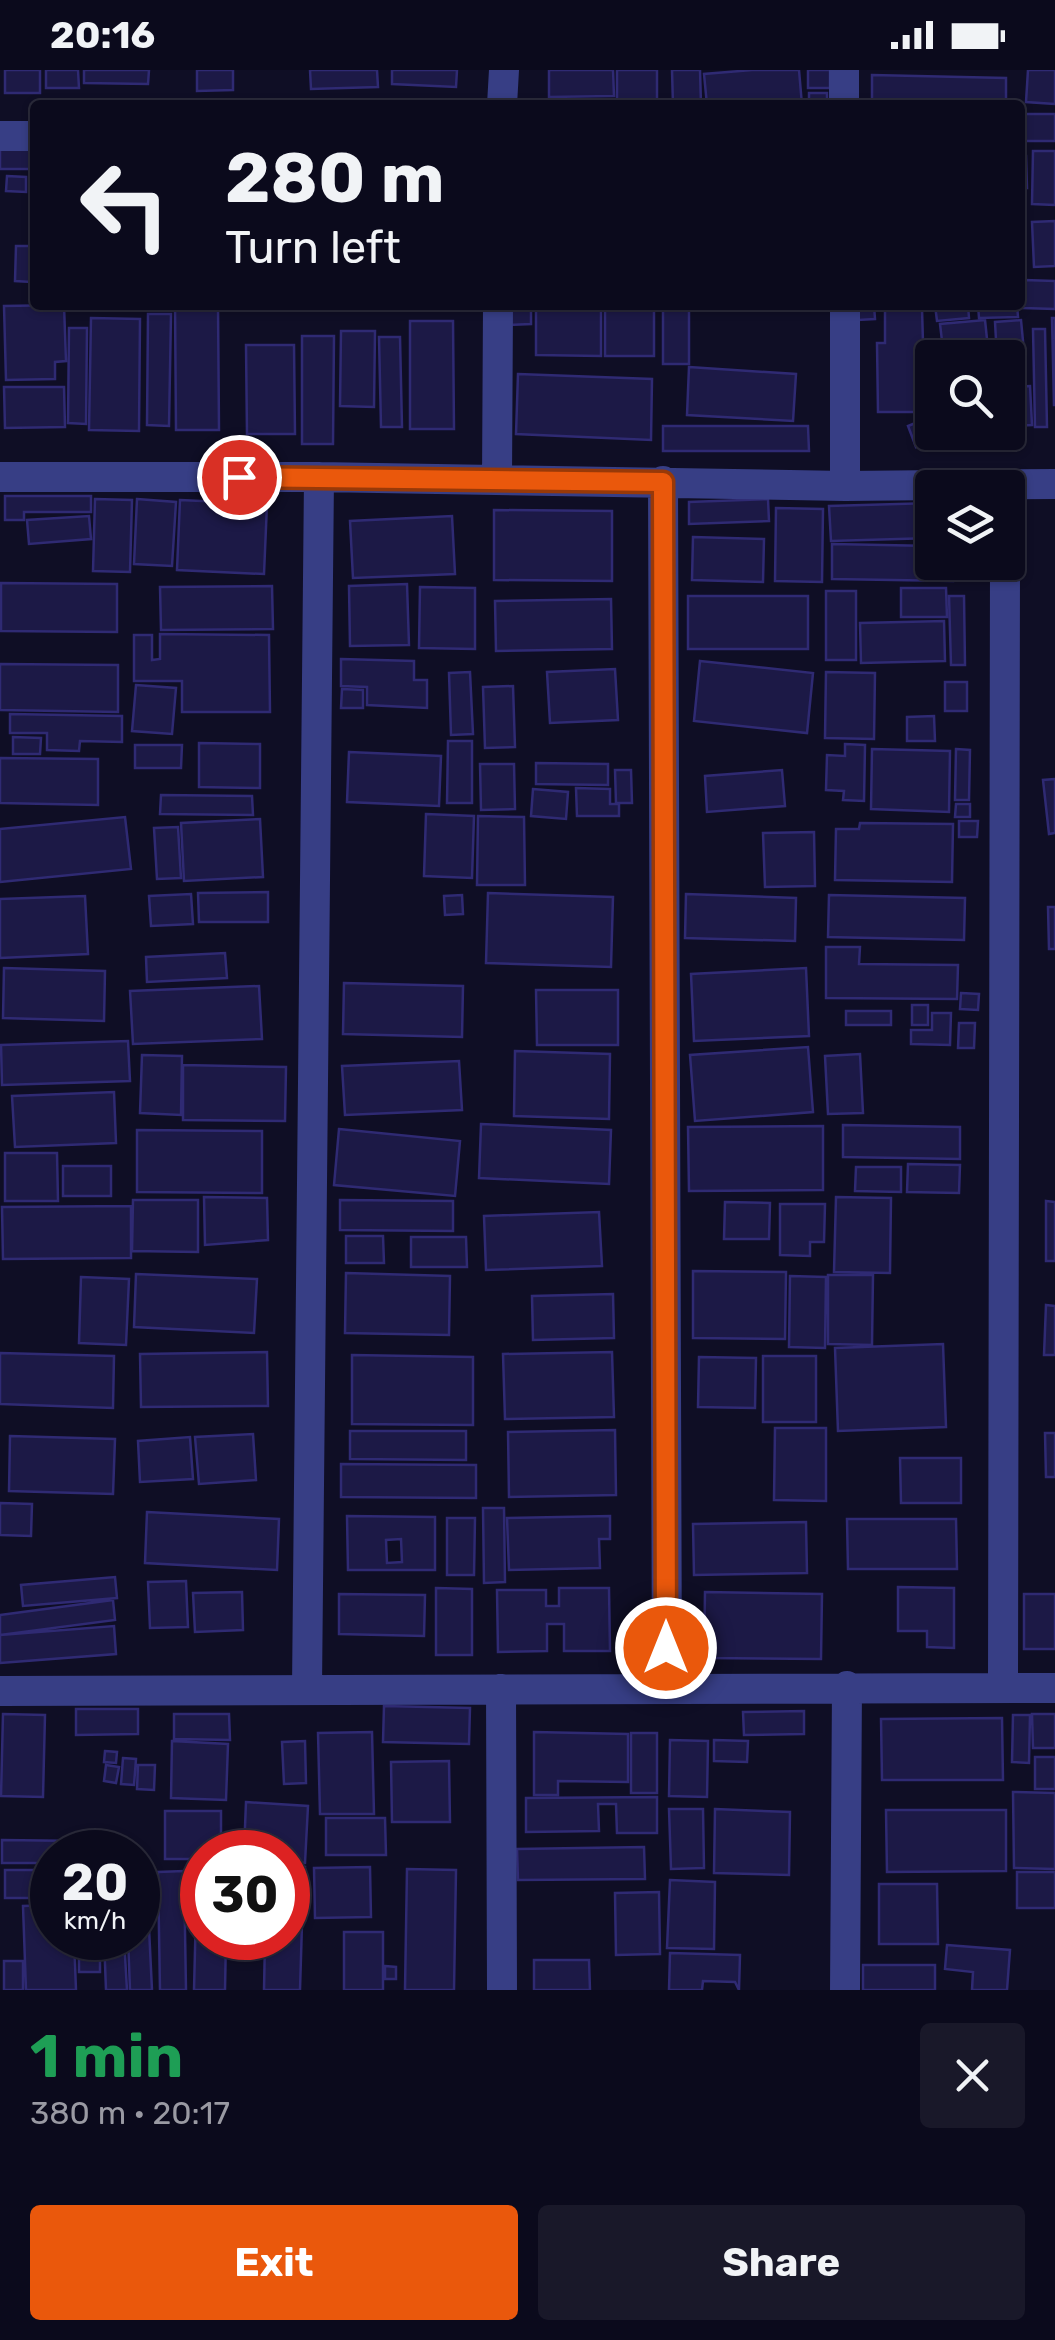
<!DOCTYPE html>
<meta charset="utf-8">
<style>
:root{--surface:#0b0a1c;--page:#191829;--text:#f1f3f6;--muted:#9a9aa3;--line:#2b2b3b;--accent:#ea580c}
body{margin:0;font-family:Rubik,sans-serif;background:var(--page);color:var(--text);height:100vh;display:flex;flex-direction:column;font-size:38px;white-space:nowrap}
*{box-sizing:border-box;margin:0}
p{font-size:32px;color:var(--muted)}
.icon{flex:none;width:55px;height:55px;fill:none;stroke:currentColor;stroke-width:2;stroke-linecap:round;stroke-linejoin:round}
.map{position:relative;height:1920px;overflow:hidden}
.sheet{display:flex;flex-direction:column;background:var(--surface);flex:1}
.sheet>*{flex:none}
.guide{position:absolute;left:30px;top:30px;width:995px;height:210px;border-radius:10px;box-shadow:0 2px 8px #0004,0 0 0 2px var(--line);background:#0b0a1c;color:var(--text);overflow:hidden}
.tools{position:absolute;left:915px;top:270px;display:grid;gap:20px}
.tools a{display:grid;place-items:center;width:110px;height:110px;border-radius:10px;background:var(--surface);box-shadow:0 2px 8px #0004,0 0 0 2px var(--line);font-size:50px}
.speed{position:absolute;left:30px;top:1760px;display:flex;gap:20px;font-size:50px;font-weight:700;text-align:center}
.speed>*{display:grid;place-content:center;width:130px;height:130px;border-radius:50%;background:var(--surface);box-shadow:0 2px 8px #0004,0 0 0 2px var(--line);line-height:1}
.speed small{font-size:25px;font-weight:400}
.speed .limit{border:15px solid #d22;background:#fff;color:#111}
.pin{position:absolute;display:grid;place-items:center;width:85px;height:85px;color:#fff;margin:-42px;border:5px solid #fff;border-radius:50%;box-shadow:0 2px 10px #0007}
.me{position:absolute;width:110px;margin:-55px;rotate:0deg;stroke-linejoin:round;filter:drop-shadow(0 0 8px #0008)}
.turn{display:flex;align-items:center;gap:35px;height:210px;padding:0 30px;font-size:45px}
.turn .icon{width:130px;height:130px;stroke-width:2.5}
.turn b{display:block;font-size:70px;line-height:85px}
.round{display:grid;place-items:center;flex:none;width:105px;height:105px;border-radius:10px;background:var(--page)}
.headline{display:flex;align-items:center;justify-content:space-between;height:170px;padding:0 30px}
h1{font-size:60px;font-weight:700;line-height:75px;color:#1e9e55}
.primary-button{display:flex;gap:20px;margin-top:auto;padding:20px 30px}
.primary-button a{flex:1;height:115px;border-radius:10px;background:var(--accent);color:#fff;font-size:40px;font-weight:700;line-height:115px;text-align:center}
.primary-button a+a{background:var(--page);color:var(--text)}
.status{display:flex;justify-content:space-between;align-items:center;height:70px;padding:0 50px;background:var(--surface);direction:ltr}
.status svg{height:28px;fill:currentColor}
.map>svg:first-child{display:block}
.building{fill:#1c1946;stroke:#2f2a73;stroke-width:2.5;fill-rule:evenodd}
.lines{fill:none;stroke-linecap:round;stroke-linejoin:round}
.street{stroke:#373e85;stroke-width:30}
.route-casing{stroke:#983908;stroke-width:25}
.route{stroke:#ea580c;stroke-width:18}
</style>
<div class="status"><b>20:16</b><svg viewBox="0 0 49 12"><path d="M0 12V9h3v3zM5 12V6h3v6zM10 12V3h3v9zM15 12V0h3v12zM26 1h20v11H26zM47 4h2v5h-2z"/></svg></div>
<div class="map">
<svg width="1055" height="1920" viewBox="0 0 1055 1920">
<rect width="100%" height="100%" fill="#0f0e25"/>
<path class="building" d="M5 0H40V23H5Z
M46 0H78L79 18H46Z
M84 0H149L148 14 84 13Z
M197 0H233V20L197 21Z
M310 0H377L378 17 311 19Z
M392 0H457L456 17 392 14Z
M549 0H613L614 26 549 27Z
M617 0H657V35H617Z
M672 0H700L701 35H673Z
M752 0H799L802 35H707L704 4Z
M808 0H830V18H808Z
M1028 0H1055V34L1026 32Z
M872 5 1006 8V35H872Z
M809 23H827V35H809Z
M1023 44H1055V71H1023Z
M0 74H33V99H0Z
M1033 81H1055V135L1032 134Z
M1020 86H1026L1027 118H1020Z
M7 106 26 107V122L6 121Z
M1055 151V196L1034 197 1032 152Z
M16 176H33L31 212 15 211Z
M1024 210 1055 211V239L1023 238Z
M64 235 66 291 55 292V309L6 310 4 236Z
M175 235H218L219 360H176Z
M508 235H531V254L508 255Z
M536 235H601V286L536 285Z
M605 235H654V286H605Z
M858 235H874L875 249 858 250Z
M935 235H968L969 248 937 251Z
M978 235H1017L1018 247 979 248Z
M663 236 689 237V294H663Z
M885 238H922L925 342H878L877 273H885Z
M148 244H171L169 356 147 355Z
M91 248 140 249 139 361 89 360Z
M1052 248H1055V335H1054Z
M985 250 989 288H944L940 254Z
M1021 250 1025 292 1008 294V288H997L995 252Z
M410 251H453L454 359H410Z
M69 258H87L86 354 68 353Z
M1033 259H1045L1047 357H1035Z
M341 261H375L374 337 340 336Z
M302 266H334L333 374H302Z
M379 267H400L402 357H381Z
M246 275H294L295 364H247Z
M689 297 796 304 793 351 687 345Z
M1008 299H1025V311L1008 312Z
M518 304 652 309 651 370 516 364Z
M1030 316 1032 355 1008 356V317Z
M4 317H64L65 357 5 358Z
M918 352 926 373 916 377 908 356Z
M663 356H808L809 381H663Z
M1015 362 1017 375 997 378 994 366Z
M5 426H91V442H24V450H5Z
M95 429 132 430 130 502 93 501Z
M137 429 176 432 172 496 134 494Z
M768 429 769 451 689 454V432Z
M180 430 267 434 264 504 177 500Z
M932 433V468L831 471 829 436Z
M776 438 823 439 822 512 775 511Z
M494 440 612 441V511L494 510Z
M89 446 91 469 29 474 27 450Z
M452 446 455 504 353 508 350 451Z
M693 467 764 469 763 512 692 510Z
M832 474 932 476V492H953V511L832 509Z
M1 513 117 514V562L1 561Z
M407 514 409 575 350 576 349 516Z
M272 516 273 559 161 560 160 517Z
M420 517 475 518V579L419 578Z
M901 518H946L947 547H901Z
M826 521H856V590H826Z
M688 526H808V579H688Z
M949 526H964L965 595H951Z
M611 529 612 579 496 581 495 531Z
M944 551 945 591 861 593 860 553Z
M160 564 269 565 270 642H182V611H134V565H152V590L160 589Z
M341 589 414 591V610H427V638L367 635V617L341 616Z
M700 591 813 603 807 663 694 651Z
M0 594 118 595V642L0 640Z
M615 599 618 650 550 653 547 602Z
M470 602 473 664 451 665 449 603Z
M826 602 875 603 874 669 825 668Z
M945 612H967V641H945Z
M136 615 176 618 172 664 132 661Z
M513 616 515 677 485 678 483 617Z
M342 619 363 620V638H341Z
M10 644 122 646V672L80 671 79 681 47 680V663H10Z
M934 646 935 671H907V647Z
M13 667 41 668 40 684H13Z
M448 671H472V733H447Z
M199 673 260 674V718L199 717Z
M845 674 865 675 864 731 843 730 844 721 826 720 827 685 845 686Z
M135 675H182L181 698H135Z
M872 679 950 681 949 742 871 739Z
M956 679 970 680 969 730H955Z
M349 682 441 686 439 736 347 732Z
M0 688 98 689V735L0 733Z
M536 693 608 694V715L536 714Z
M480 694H514L515 739 481 740Z
M615 700H631L632 733H616Z
M782 700 785 736 707 742 705 706Z
M1055 709V763L1049 764 1043 710Z
M576 718 610 719V734H619V746H577Z
M533 719 568 722 566 749 531 746Z
M161 725 252 726 253 745 160 744Z
M956 734H970V747H955Z
M426 744 474 746 472 808 424 806Z
M478 746 524 747 525 815H477Z
M125 747 131 799 0 812V759Z
M260 749 263 807 184 811 181 753Z
M959 751H978L977 767H959Z
M860 753 953 754 952 812 835 810 836 759H859Z
M178 757 181 808 157 809 154 758Z
M814 762 815 816 765 817 763 763Z
M268 822V852H199L198 823Z
M488 823 613 827 611 897 486 893Z
M191 824 193 854 151 856 149 826Z
M686 824 796 828 795 871 685 868Z
M462 825 463 844 445 845 444 826Z
M829 825 965 828 964 870 828 867Z
M85 826 88 884 0 888V829Z
M1048 837H1055V879H1049Z
M826 877H860L859 894 958 895 957 929 826 928Z
M225 883 227 908 147 912 146 887Z
M4 898 105 901 104 951 3 948Z
M806 898 809 966 694 971 691 904Z
M344 913 463 916 462 967 343 964Z
M259 916 262 969 133 974 130 921Z
M536 920H618V975H537Z
M961 923 979 924 978 940 960 939Z
M912 935H928V955H912Z
M846 941H891V955H846Z
M932 943H951L950 975 911 974V960H932Z
M959 953H975L974 978H958Z
M128 971 130 1011 2 1015 1 975Z
M808 977 813 1042 695 1051 690 985Z
M515 981 610 984 609 1049 514 1046Z
M860 984 863 1043 828 1044 825 986Z
M142 985 182 986 181 1045 140 1043Z
M459 991 462 1040 345 1045 342 996Z
M183 995 286 997 285 1051 183 1050Z
M114 1022 116 1073 15 1077 12 1026Z
M481 1054 611 1060 609 1114 479 1108Z
M843 1055 960 1057V1089L843 1087Z
M823 1056V1120L689 1121 688 1057Z
M339 1059 460 1071 455 1126 334 1115Z
M137 1060 262 1061V1123L137 1122Z
M5 1083H57L58 1131H5Z
M908 1094 960 1095 959 1123 907 1122Z
M63 1096H111V1126H63Z
M856 1097H901V1122L855 1121Z
M204 1127 267 1128 268 1170 205 1175Z
M836 1127 891 1128 890 1203 834 1202Z
M133 1130H198V1182L132 1181Z
M340 1130 453 1131V1161L340 1160Z
M1046 1131 1055 1132V1191H1046Z
M725 1132 770 1133 769 1169H724Z
M780 1134H825L824 1172H810V1186L780 1185Z
M131 1136V1188L3 1189 2 1137Z
M599 1142 602 1196 486 1200 484 1146Z
M346 1166H383L384 1193H346Z
M411 1167H466L467 1197H411Z
M693 1201 786 1202 785 1269 693 1268Z
M346 1203 450 1206 449 1265 345 1263Z
M136 1204 257 1209 254 1263 134 1257Z
M828 1205H873L872 1275 828 1274Z
M790 1206 826 1207 825 1278 789 1277Z
M81 1207 129 1209 126 1275 79 1273Z
M613 1224 614 1268 533 1270 532 1226Z
M1046 1235 1055 1236V1285H1044Z
M943 1274 946 1357 838 1361 835 1278Z
M267 1282 268 1336 141 1337 140 1284Z
M612 1282 614 1347 505 1349 503 1284Z
M0 1283 114 1286 113 1338 0 1334Z
M352 1285 473 1287V1355L352 1354Z
M763 1286H816V1352H763Z
M699 1287 756 1288 755 1338 698 1337Z
M775 1358H826V1431L774 1430Z
M615 1360 616 1425 509 1427 508 1362Z
M350 1361H466V1390L350 1389Z
M1045 1363H1055V1407H1046Z
M253 1364 256 1410 199 1414 195 1367Z
M10 1366 115 1369 113 1424 9 1421Z
M190 1367 193 1409 140 1412 138 1371Z
M900 1388H961V1433H901Z
M341 1394 476 1395V1428L341 1427Z
M0 1433 32 1434 31 1466 0 1465Z
M483 1438H504L505 1512 484 1513Z
M147 1442 279 1449 277 1500 145 1493Z
M347 1446 435 1447V1500H348ZM401 1469 402 1492 387 1493 386 1470Z
M610 1446V1469H599L600 1498 509 1500 507 1448Z
M447 1448H475L474 1505H447Z
M847 1449H956L957 1499H848Z
M806 1452 807 1503 694 1505 693 1454Z
M115 1507 117 1528 23 1536 21 1515Z
M186 1511 188 1557 150 1558 148 1512Z
M898 1517 954 1518V1578L927 1577V1561H898Z
M436 1518 472 1519V1585H436Z
M559 1518H609L610 1581H564V1554H547V1581L498 1582 497 1520H546V1536H559Z
M242 1522 243 1560 195 1562 193 1523Z
M705 1522 822 1524 821 1589 704 1588Z
M339 1524 425 1525 424 1566 339 1564Z
M1024 1524H1055V1579H1024Z
M113 1530 115 1550 0 1565V1545Z
M114 1556 116 1584 0 1593V1565Z
M384 1636 470 1638 469 1674 383 1672Z
M76 1639H138V1664L76 1665Z
M804 1641V1664L744 1665 743 1642Z
M3 1644 45 1645 43 1727 1 1726Z
M174 1644H229L230 1670 174 1669Z
M1032 1644H1055V1678H1033Z
M1013 1645H1030L1029 1693 1012 1692Z
M1002 1648 1003 1710H882L881 1649Z
M372 1662 374 1744H320L318 1663Z
M534 1662 628 1664V1712L558 1711V1725H534Z
M631 1663H657V1723H631Z
M670 1670 708 1671 707 1727 669 1726Z
M714 1670 748 1671 747 1692 714 1691Z
M172 1671 228 1674 226 1730 171 1728Z
M305 1671 306 1713 284 1714 282 1672Z
M105 1681 117 1682 116 1693 104 1692Z
M1035 1687H1055V1719H1035Z
M123 1688 136 1689 134 1715 121 1714Z
M449 1691 450 1752H392L391 1692Z
M106 1695 119 1697 116 1713 104 1711Z
M138 1695H155L154 1720 137 1719Z
M1013 1722 1055 1723V1799L1014 1798Z
M657 1727V1763H617L616 1734H598L599 1761 526 1762V1728Z
M246 1732 308 1736 305 1793 288 1792V1782H244Z
M669 1739H703L704 1798 671 1799Z
M715 1739 790 1742 789 1805 714 1803Z
M886 1740H1006V1801L887 1802Z
M165 1741H221V1782H202V1789H165Z
M326 1748H385L386 1785H326Z
M2 1770 82 1771V1782H52V1793H2Z
M644 1777 645 1809 518 1810 517 1779Z
M288 1796 305 1797 304 1830 288 1829Z
M370 1797 371 1847 315 1848 314 1798Z
M407 1799 456 1800 454 1920H405Z
M5 1800H52V1828H5Z
M197 1800H202V1868H226L225 1920H194Z
M184 1801 186 1920H160L158 1802Z
M1017 1802H1055V1838H1017Z
M670 1810 715 1812 714 1879 667 1878Z
M879 1814H937L938 1874H879Z
M659 1822 660 1884 616 1885 615 1823Z
M52 1835V1868H74L76 1920H26L23 1836Z
M138 1837H148L152 1920H130L128 1868H138Z
M288 1853 302 1854 300 1920H264L265 1870 288 1868Z
M344 1862H383V1920H344Z
M79 1868H100V1902H79Z
M104 1868H124L127 1920H106Z
M947 1875 1010 1880 1007 1920H972L973 1902 945 1899Z
M670 1883 740 1885 739 1920 735 1912 703 1911 702 1920H669Z
M534 1890H589L590 1920H534Z
M4 1891H23V1920H4Z
M863 1895H935V1920H863Z
M385 1896 396 1897V1909H385Z"/>
<g class="lines">
<path class="street" d="M844 0V35
M502 35 504 0
M0 66H35
M845 235V416
M0 407H319L845 416 1055 414
M497 409 498 235
M663 411 667 1617
M1003 1616 1005 492
M307 1618 319 407
M501 1619 502 1920
M0 1621 1055 1618
M845 1920 847 1616"/>
</g>
<g class="lines">
<defs>
<path id="route" d="M239 407 663 412 666 1578"/>
</defs>
<use href="#route" class="route-casing"/>
<use href="#route" class="route"/>
</g>
</svg>
<div class="tools">
<a><svg class="icon" aria-label="search" viewBox="0 0 24 24"><circle cx="10" cy="10" r="6"/><path d="M15 15l6 6"/></svg></a>
<a><svg class="icon" aria-label="layers" viewBox="0 0 24 24"><path d="M12 4l9 5-9 5-9-5zM3 14l9 5 9-5"/></svg></a>
</div>
<div class="speed"><div>20<small>km/h</small></div><div class="limit">30</div></div>
<div class="pin" style="left:239px;top:407px;background:#d93025"><svg class="icon" aria-label="arrive" viewBox="0 0 24 24"><path d="M6 21V4h12l-3 4 3 4H6"/></svg></div>
<svg class="me" style="left:666px;top:1578px" viewBox="-20 -20 40 40"><circle r="17" fill="#ea580c" stroke="#fff" stroke-width="3"/><path d="M0-11L8 9 0 5-8 9z" fill="#fff"/></svg>
<div class="guide">
<div class="turn"><svg class="icon" aria-label="left" viewBox="0 0 24 24"><path d="M17 20v-9H6M10 6l-5 5 5 5"/></svg><div><b>280 m</b>Turn left</div></div>
</div>
</div>
<section class="sheet">
<div class="headline"><div><h1>1 min</h1><p>380 m · 20:17</p></div><a class="round"><svg class="icon" aria-label="close" viewBox="0 0 24 24"><path d="M6 6l12 12M18 6L6 18"/></svg></a></div>
<div class="primary-button"><a>Exit</a><a>Share</a></div>
</section>
